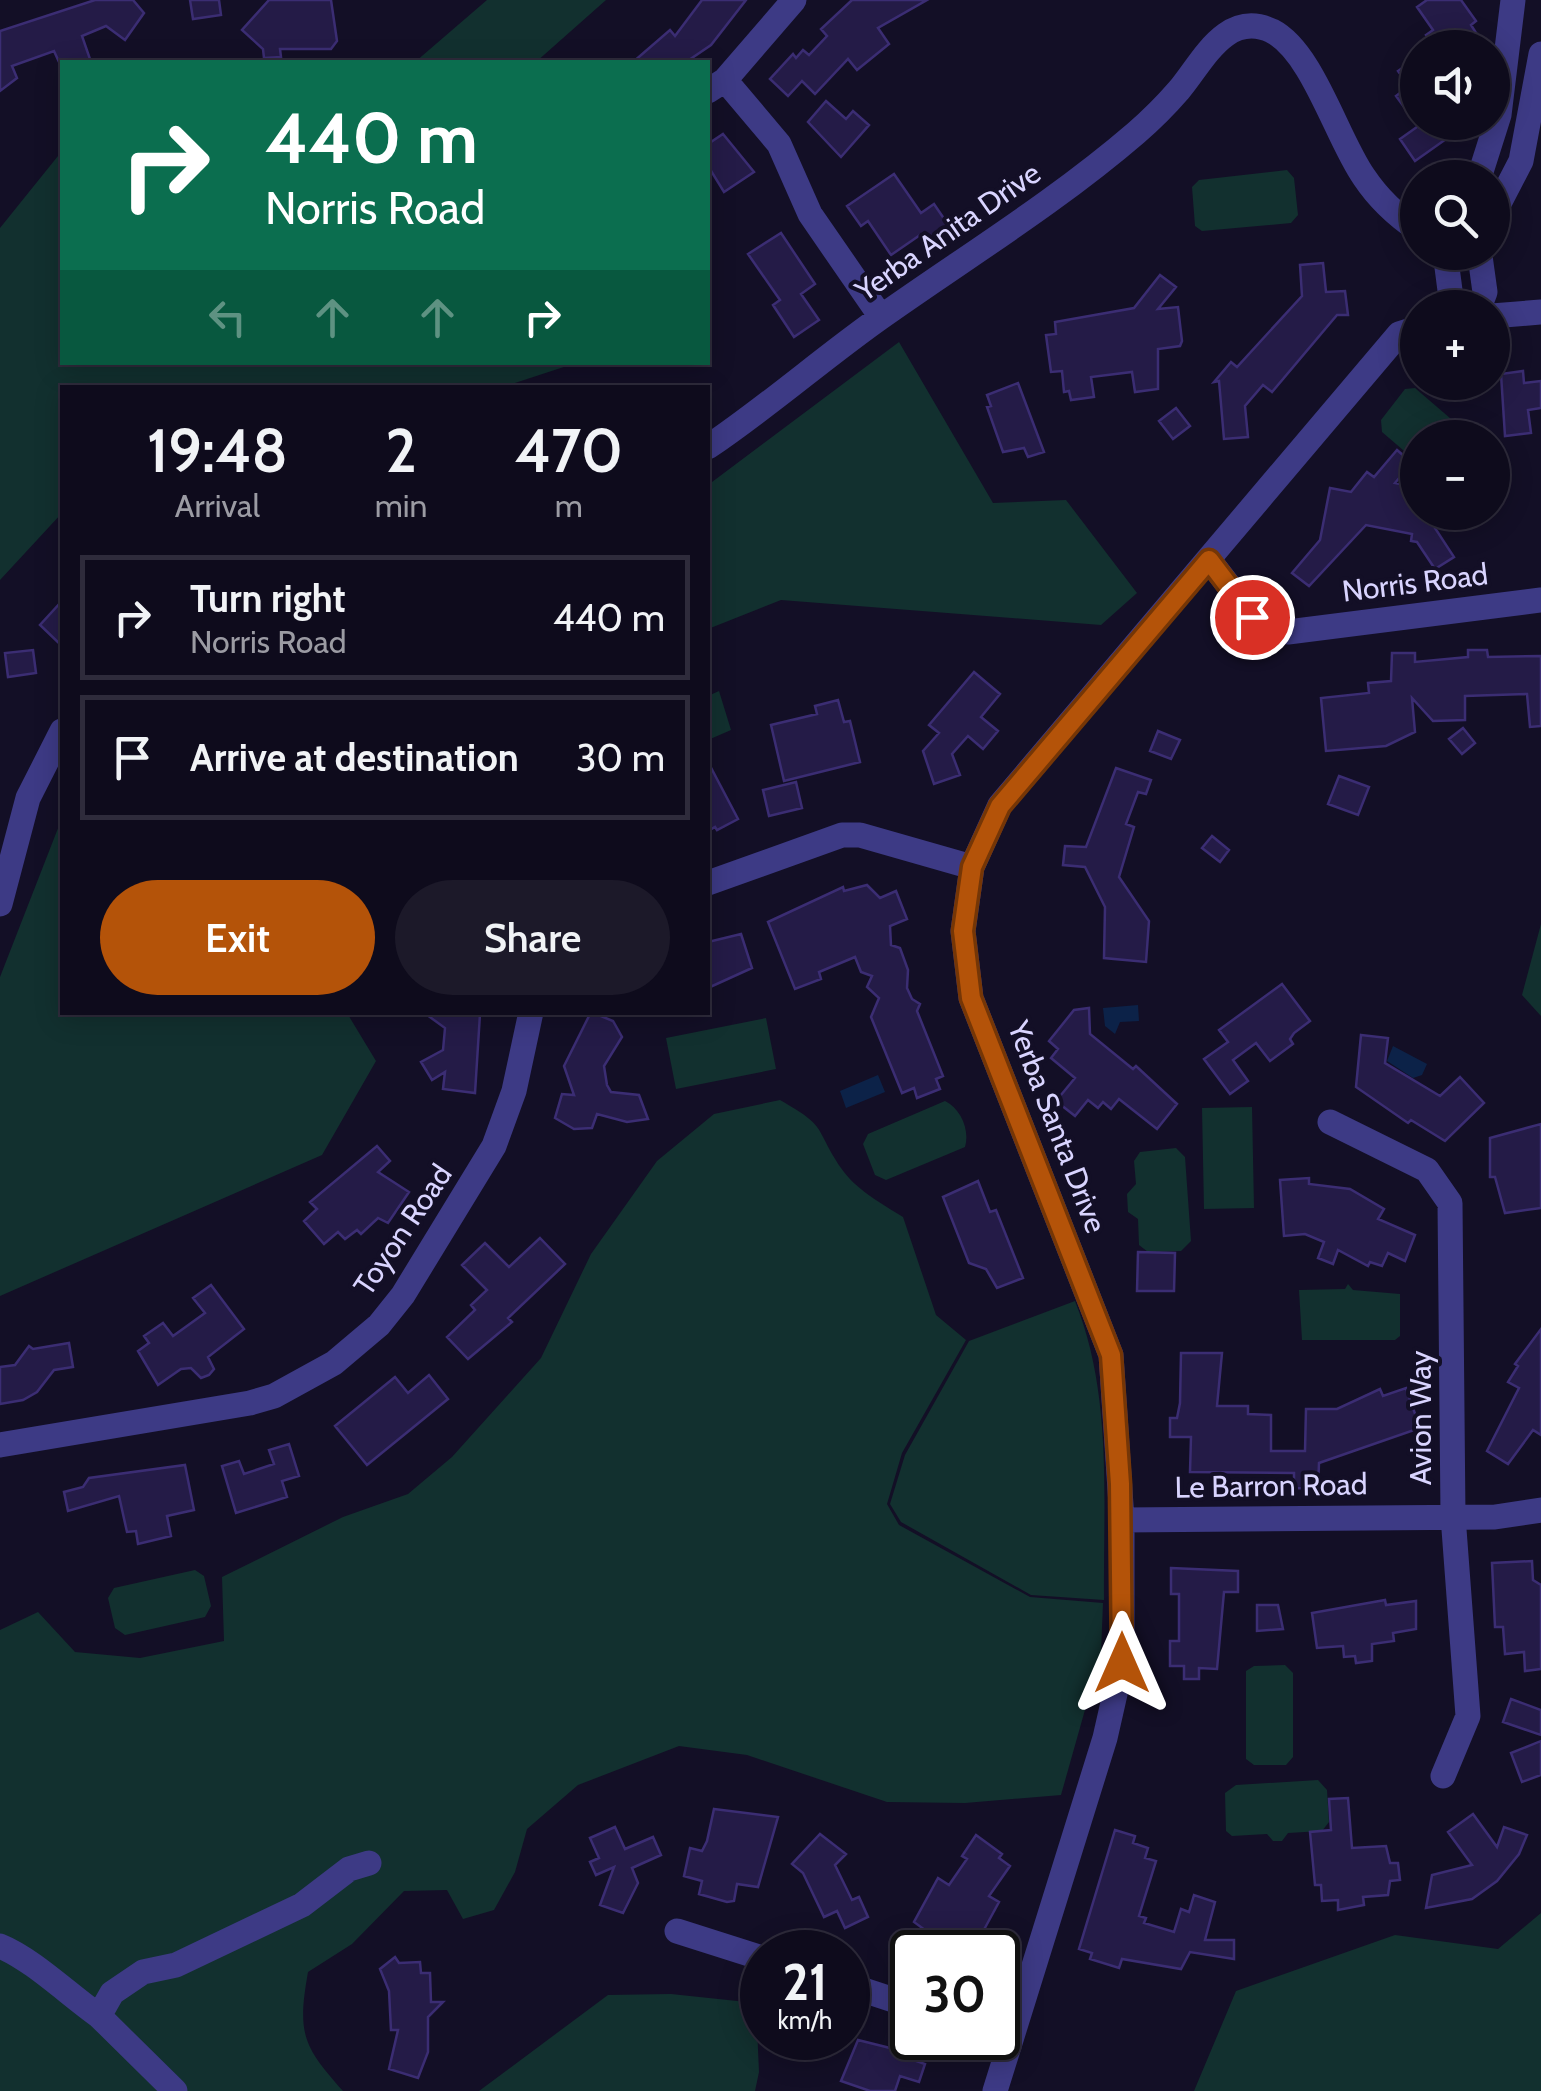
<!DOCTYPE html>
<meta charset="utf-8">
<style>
:root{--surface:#0e0b1c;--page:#1c1929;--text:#f1f3f6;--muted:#9b9ba3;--line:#2e2b3b;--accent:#b45309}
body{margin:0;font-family:Cabin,sans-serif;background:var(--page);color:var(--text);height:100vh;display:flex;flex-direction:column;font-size:38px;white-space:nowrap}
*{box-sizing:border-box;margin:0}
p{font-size:32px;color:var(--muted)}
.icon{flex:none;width:55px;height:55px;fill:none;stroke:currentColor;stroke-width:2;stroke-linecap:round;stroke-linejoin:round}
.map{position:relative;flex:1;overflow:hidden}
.details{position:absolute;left:60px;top:385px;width:650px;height:630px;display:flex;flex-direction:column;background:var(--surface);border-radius:0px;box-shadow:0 5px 25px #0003,0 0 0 2px var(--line)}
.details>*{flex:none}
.guide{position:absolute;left:60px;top:60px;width:650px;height:305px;border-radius:0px;box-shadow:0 5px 25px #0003,0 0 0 2px var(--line);background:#0b6e4f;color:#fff;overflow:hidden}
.controls{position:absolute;left:1400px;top:30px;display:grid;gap:20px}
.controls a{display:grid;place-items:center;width:110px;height:110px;border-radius:50%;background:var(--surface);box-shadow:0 5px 25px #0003,0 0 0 2px var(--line);font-size:50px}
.speed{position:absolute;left:740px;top:1930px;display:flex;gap:20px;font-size:50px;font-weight:700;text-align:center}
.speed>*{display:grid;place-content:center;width:130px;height:130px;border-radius:50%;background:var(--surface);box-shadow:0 5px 25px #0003,0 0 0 2px var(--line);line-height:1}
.speed small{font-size:25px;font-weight:400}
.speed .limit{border:5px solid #111;border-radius:15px;background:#fff;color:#111}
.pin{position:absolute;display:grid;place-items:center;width:85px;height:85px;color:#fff;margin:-42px;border:5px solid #fff;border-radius:50%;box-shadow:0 2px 10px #0007}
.me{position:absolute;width:110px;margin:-55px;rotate:0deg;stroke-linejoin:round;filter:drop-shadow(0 0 8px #0008)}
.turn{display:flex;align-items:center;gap:35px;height:210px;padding:0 40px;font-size:45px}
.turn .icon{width:130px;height:130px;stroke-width:2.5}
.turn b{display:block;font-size:70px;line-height:85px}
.lanes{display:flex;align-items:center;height:95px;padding:0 40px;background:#0003;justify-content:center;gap:50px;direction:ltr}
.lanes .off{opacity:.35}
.eta{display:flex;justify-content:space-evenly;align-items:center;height:170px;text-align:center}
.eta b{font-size:60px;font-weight:600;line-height:70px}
.action{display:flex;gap:20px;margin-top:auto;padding:20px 40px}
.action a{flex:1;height:115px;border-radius:60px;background:var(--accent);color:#fff;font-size:40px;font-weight:600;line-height:115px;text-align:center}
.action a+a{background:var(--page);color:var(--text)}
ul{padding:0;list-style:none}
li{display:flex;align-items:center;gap:30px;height:125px;margin:0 20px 15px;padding:0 20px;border:5px solid var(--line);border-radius:0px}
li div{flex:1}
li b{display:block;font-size:38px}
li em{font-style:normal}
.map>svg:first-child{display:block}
.green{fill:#12302f}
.water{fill:#0c2248}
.building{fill:#241b47;stroke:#3b2d73;stroke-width:2.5}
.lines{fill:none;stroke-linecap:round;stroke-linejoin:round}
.minor{stroke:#3d3a85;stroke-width:25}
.route-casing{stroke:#753606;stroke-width:25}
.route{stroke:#b45309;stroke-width:18}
.labels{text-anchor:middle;stroke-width:8;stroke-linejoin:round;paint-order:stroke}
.street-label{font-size:30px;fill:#d9d4ff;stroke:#130f26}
</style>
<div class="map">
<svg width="1541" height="2091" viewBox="0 0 1541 2091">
<rect width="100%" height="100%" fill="#130f26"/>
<path class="green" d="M487 0H606L536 62H415Z
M62 151V362L576 363 503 387 62 388V513L0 580V228Z
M1287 170 1294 178 1298 215 1291 223 1202 231 1195 226 1192 187 1199 180Z
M899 342 993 503 1066 500 1137 593 1101 625 781 600 708 629V485Z
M1415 388 1472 437 1418 438 1417 462 1382 432 1381 420 1405 389Z
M719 691 731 730 708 740V696Z
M62 818V1012L347 1013 376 1061 322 1155 0 1296V977Z
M1541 924V1016L1522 995Z
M766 1018 776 1069 676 1089 666 1038Z
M780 1100C829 1128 813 1126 841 1168 855 1189 882 1204 903 1217L936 1315 966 1340 902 1453 887 1504 899 1525 1030 1597 1103 1603 1101 1653 1061 1795 965 1803 887 1802 747 1755 679 1746 578 1785 527 1829 515 1872 494 1910 463 1919 447 1890 404 1891 352 1944 308 1972C297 2034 303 2046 343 2091H0V1630L38 1612 75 1652 140 1658 224 1641 222 1577 343 1517 408 1494 452 1457 541 1358 591 1254 657 1161 714 1114Z
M945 1101C961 1109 970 1130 965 1147L886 1180 875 1175 863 1144 868 1134Z
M1252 1107 1254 1208 1204 1209 1202 1108Z
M1176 1148 1185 1157 1191 1241 1181 1251 1148 1252 1139 1245 1138 1219 1128 1212 1127 1194 1136 1184 1134 1161 1140 1152Z
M1348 1284 1353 1290 1400 1294V1336L1395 1340H1302L1299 1290 1345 1289Z
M1075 1301C1113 1396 1103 1499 1104 1600L1031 1595 901 1522 890 1504 905 1455 969 1341Z
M195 1570 204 1576 211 1606 205 1617 125 1635 115 1628 108 1598 114 1588Z
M1285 1665 1293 1673V1757L1286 1765H1254L1246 1759V1671L1254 1666Z
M1318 1780 1327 1790 1329 1822 1322 1831 1288 1833 1282 1841H1273L1267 1834 1232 1836 1226 1831 1225 1793 1236 1785Z
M1541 1913V2091H1194L1236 1991 1395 1935 1498 1949Z
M671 1994 756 2003 759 2072 755 2091H479L608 1995Z"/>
<path class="water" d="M1138 1005 1139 1021 1120 1022 1115 1034 1105 1026 1103 1008Z
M1393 1046 1427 1064 1422 1075 1413 1078 1387 1061Z
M878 1075 885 1092 846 1108 840 1091Z"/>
<path class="building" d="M95 0H133L144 13 125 40 106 26 82 36 91 62H59L54 51 12 66 17 78 0 91V31Z
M190 0H219L221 15 193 19Z
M269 0H331L337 41 331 49H280L281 57 264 58 263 49 242 30Z
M702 0H746L711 45 686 62H633L670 30 675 36Z
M852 0H927L878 28 889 44 857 70 848 59 815 94 802 81 788 96 770 79 793 54 796 58 803 50 809 55 827 36 821 29Z
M1427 0H1461L1476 21 1471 25 1478 36 1463 48H1435L1426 35 1433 30 1417 7Z
M1418 57V126L1396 96 1409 86 1398 71Z
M826 101 846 119 853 111 869 125 841 157 808 122Z
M1424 122H1449L1456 132 1415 161 1400 139Z
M723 134 754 172 724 192 708 166V144Z
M894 174 921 213 934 204 949 226 928 240 923 233 891 255 868 221 861 226 847 206Z
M781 233 815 284 801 294 819 320 794 337 773 305 780 300 748 254Z
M1323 263 1326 292 1345 291 1348 315H1337L1272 392 1263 385 1245 406 1248 437 1224 439 1219 381 1214 382 1231 362 1237 367 1302 296 1300 265Z
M1160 275 1176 287 1158 309 1178 307 1182 341 1180 346 1158 349V389L1135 392 1132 372 1091 377 1094 397 1071 400 1069 391 1064 392 1062 371 1051 372 1046 335 1056 334 1055 322 1134 308Z
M1523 371 1524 383 1541 381V408L1528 410 1531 433 1505 436 1501 374Z
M1018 383 1044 452 1028 457 1024 448 1003 452 987 407 991 406 987 395Z
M1176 408 1190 426 1173 439 1159 421Z
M1397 450 1412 463 1395 483 1418 488V512H1433L1431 522 1454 557 1435 569 1417 542 1411 541 1412 534 1366 525 1309 586 1292 573 1320 540 1330 488 1351 492 1367 472 1374 477Z
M62 601V646L40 625Z
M33 650 36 673 8 677 5 653Z
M1468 650H1487L1488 657 1541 656V726L1530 727 1527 694 1465 696V720L1433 721 1412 698 1415 732 1386 746 1326 751 1321 698 1369 693 1368 683 1391 681 1392 653H1415V662L1468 657Z
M974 672 1000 694 981 717 998 731 983 749 968 736 952 754 960 775 934 784 923 751 939 733 929 725Z
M838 700 844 722 850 721 860 762 784 781 771 725 817 714 815 706Z
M1463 728 1475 743 1462 754 1449 739Z
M1158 731 1180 740 1171 759 1150 751Z
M708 762 738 819 717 830 715 827 708 831Z
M1116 768 1151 780 1146 794 1138 792 1126 824 1134 827 1119 877 1149 921 1146 962 1104 958 1105 907 1085 867 1063 865 1065 846 1086 847Z
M1339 776 1369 787 1358 815 1328 804Z
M796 782 802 808 769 816 763 790Z
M1212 836 1229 850 1220 862 1202 848Z
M867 885 880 898 896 891 907 919 890 926 891 945 900 948 908 970 907 988 912 999 920 1004 917 1011 943 1076 936 1079 940 1089 917 1098 914 1088 902 1093 871 1017 879 998 867 987 872 976 861 972 855 957 819 972 821 979 795 989 768 922 843 887 844 891Z
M741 934 752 968 708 988V942Z
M1282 984 1310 1021 1294 1033 1290 1039 1293 1044 1270 1061 1256 1043 1233 1060 1248 1081 1230 1094 1204 1059 1228 1042 1219 1030Z
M1089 1008 1090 1034 1133 1069 1136 1066 1177 1104 1157 1129 1119 1099 1111 1109 1103 1102 1098 1108 1088 1100 1075 1116 1056 1101 1075 1078 1051 1058 1058 1049 1049 1041 1074 1010Z
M423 1012 480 1014 475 1093 443 1089 445 1072 432 1080 421 1062 443 1050 445 1028Z
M591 1012 613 1021 622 1037 604 1066 607 1085 611 1092 639 1095 648 1119 627 1122 597 1114 592 1128 574 1129 555 1118 562 1094 574 1095 564 1066Z
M1361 1035 1388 1038 1385 1063 1440 1096 1460 1077 1484 1103 1445 1141 1411 1120 1408 1123 1356 1087Z
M1541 1124V1208L1505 1213 1495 1177H1490V1138Z
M377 1146 390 1161 378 1172 409 1192 388 1223 378 1218 361 1234 357 1230 345 1239 338 1232 324 1244 304 1221 317 1209 310 1202Z
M1309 1178V1184L1350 1189 1384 1209 1378 1219 1415 1235 1405 1261 1388 1253 1382 1266 1370 1262 1368 1266 1338 1250 1333 1264 1318 1258 1324 1242 1305 1234 1284 1236 1280 1180Z
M978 1181 990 1212 996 1210 1023 1278 997 1288 986 1269 969 1263 943 1197Z
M540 1238 565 1264 508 1318 512 1322 468 1359 447 1337 475 1310 471 1305 487 1290 462 1265 485 1243 509 1267Z
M1138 1252 1175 1253 1174 1291H1137Z
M211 1285 244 1329 208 1357 214 1369 209 1375 201 1378 191 1368 181 1369 158 1385 138 1351 149 1343 144 1336 163 1323 173 1336 205 1313 193 1298Z
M1541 1329V1435L1533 1430 1508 1464 1487 1451 1519 1388 1508 1382 1518 1366 1515 1364Z
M69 1343 73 1367 54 1370 37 1392 23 1400 0 1404V1367L15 1365 29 1346 33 1349Z
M1181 1353H1222L1217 1406H1248V1414L1271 1415V1451H1305L1306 1409H1337L1380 1389 1383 1396 1406 1388 1420 1428 1319 1463 1318 1489 1294 1488V1473L1190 1472 1191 1437H1170V1418H1177L1180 1403Z
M429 1375 448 1399 367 1465 335 1426 395 1377 408 1393Z
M289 1444 299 1476 282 1481 287 1497 236 1513 222 1466 239 1461 244 1474 274 1464 269 1450Z
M185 1465 194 1510 167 1516 171 1536 138 1544 136 1531 127 1532 119 1496 68 1511 64 1492 83 1487 89 1478Z
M1532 1561 1533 1580 1541 1585V1669L1525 1671 1524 1652 1505 1654 1503 1627H1495L1492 1563Z
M1171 1568 1238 1571V1592H1224L1217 1669 1199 1668V1679H1184V1666H1170V1641H1179V1594H1171Z
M1385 1600 1386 1605 1416 1601V1629L1393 1633 1394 1641 1372 1644V1661L1356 1663 1355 1656 1344 1657 1343 1646 1317 1648 1312 1613Z
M1257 1605H1278L1283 1629 1257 1631Z
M1511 1699 1541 1710V1735L1503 1722Z
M1541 1741V1775L1522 1782 1511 1753Z
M1348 1798 1352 1848 1386 1846 1390 1863H1398L1400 1880 1390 1881 1388 1895 1363 1897 1364 1905 1338 1910V1900L1322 1901 1321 1885H1315L1310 1832 1331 1830 1329 1799Z
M714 1809 778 1817 758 1887 737 1884 734 1901 727 1902 699 1894 702 1881 684 1876 690 1848 702 1851 707 1841Z
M1473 1814 1497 1847 1504 1827 1527 1835 1519 1854 1497 1881 1472 1899 1426 1908 1432 1875 1472 1865 1448 1832Z
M615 1827 625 1849 653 1837 661 1855 632 1868 638 1883 623 1913 600 1905 614 1867 596 1875 590 1862 599 1858 590 1838Z
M1115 1830 1135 1836 1133 1843 1148 1848 1145 1858 1156 1861 1139 1916 1146 1918 1144 1923 1174 1932 1181 1909 1189 1912 1194 1895 1215 1902 1205 1940H1234V1959L1190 1952 1181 1969 1122 1959 1119 1968 1090 1959 1092 1953 1079 1949Z
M820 1834 846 1854 835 1865 852 1900 859 1897 868 1917 845 1928 837 1911 824 1917 803 1873 792 1864Z
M976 1835 1002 1854 999 1858 1010 1866 989 1896 999 1902 980 1937 1002 1952H955L914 1922 938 1878 949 1885 967 1859 962 1856Z
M395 1957 399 1963 420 1962 421 1973H430L431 2002H443L428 2017V2052L418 2078 389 2069 398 2030H391L389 1991 380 1969Z
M858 2040 914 2054 913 2060 925 2064 919 2082 900 2076 895 2091H870L841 2081Z"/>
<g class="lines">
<path class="minor" d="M725 80 779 144 810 214 881 317
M708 91 725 80 794 0
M1479 178 1499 115 1513 0
M1492 217 1521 161 1541 54
M1445 252 1451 298 1445 308
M1475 252 1480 256 1485 292 1479 308
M1492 316 1541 312
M708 447C769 406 824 357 884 315 969 255 1057 201 1136 133 1151 120 1166 105 1179 90 1202 63 1226 9 1272 31 1313 52 1337 139 1364 177 1378 198 1397 216 1418 230
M1209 560 1253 617 1288 632 1541 600
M708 883 842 835H860L972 867
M0 904 28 798 62 731
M1330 1122 1427 1170 1450 1203 1453 1516 1468 1716 1443 1776
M0 1445 250 1403 274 1396 334 1363 379 1325 403 1295 494 1146 514 1091 531 1012
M1122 1520 1495 1517 1541 1510
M677 1931 762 1958
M0 1946C32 1959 68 1994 99 2016
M848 1985 912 2006
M175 2091 99 2016 112 1993 143 1972 176 1965 302 1905 349 1869 369 1863
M995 2091 1105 1738 1122 1663V1520L1111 1355 971 998 963 931 972 867 1000 805 1399 334 1418 328"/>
</g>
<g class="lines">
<defs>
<path id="route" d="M1122 1663 1120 1484 1111 1355 971 998 963 931 972 867 1000 806 1209 560 1252 617"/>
</defs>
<use href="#route" class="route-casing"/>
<use href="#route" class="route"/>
</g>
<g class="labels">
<g class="street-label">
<text transform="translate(948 232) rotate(-35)" y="10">Yerba Anita Drive</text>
<text transform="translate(1415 583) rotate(-7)" y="10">Norris Road</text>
<text transform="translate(1057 1127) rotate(69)" y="10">Yerba Santa Drive</text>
<text transform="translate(403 1230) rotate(-56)" y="10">Toyon Road</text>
<text transform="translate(1421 1418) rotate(-90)" y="10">Avion Way</text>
<text transform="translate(1271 1486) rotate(-1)" y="10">Le Barron Road</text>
</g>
</g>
</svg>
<div class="controls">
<a><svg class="icon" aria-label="sound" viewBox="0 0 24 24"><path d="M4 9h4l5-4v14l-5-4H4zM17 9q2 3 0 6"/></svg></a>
<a><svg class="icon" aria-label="search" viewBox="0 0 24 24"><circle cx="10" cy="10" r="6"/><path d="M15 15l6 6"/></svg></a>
<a>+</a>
<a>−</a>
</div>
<div class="speed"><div>21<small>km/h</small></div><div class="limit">30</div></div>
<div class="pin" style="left:1252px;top:617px;background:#d93025"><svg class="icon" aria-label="arrive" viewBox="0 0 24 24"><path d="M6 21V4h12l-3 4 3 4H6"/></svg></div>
<svg class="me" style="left:1122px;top:1663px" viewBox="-20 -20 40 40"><path d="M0-17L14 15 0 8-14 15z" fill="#b45309" stroke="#fff" stroke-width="4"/></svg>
<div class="guide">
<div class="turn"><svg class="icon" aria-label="right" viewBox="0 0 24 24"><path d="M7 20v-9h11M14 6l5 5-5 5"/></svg><div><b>440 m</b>Norris Road</div></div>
<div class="lanes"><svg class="icon off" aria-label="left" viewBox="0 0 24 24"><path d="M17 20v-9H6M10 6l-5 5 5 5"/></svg><svg class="icon off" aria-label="ahead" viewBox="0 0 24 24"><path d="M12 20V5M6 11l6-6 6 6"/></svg><svg class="icon off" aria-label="ahead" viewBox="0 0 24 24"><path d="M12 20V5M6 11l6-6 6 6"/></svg><svg class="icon" aria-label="right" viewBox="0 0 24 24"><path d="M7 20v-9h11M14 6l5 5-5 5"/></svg></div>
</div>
<section class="details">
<div class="eta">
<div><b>19:48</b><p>Arrival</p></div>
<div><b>2</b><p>min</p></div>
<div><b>470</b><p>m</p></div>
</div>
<ul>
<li><svg class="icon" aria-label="right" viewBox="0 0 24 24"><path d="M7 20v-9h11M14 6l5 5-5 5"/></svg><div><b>Turn right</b><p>Norris Road</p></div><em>440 m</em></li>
<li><svg class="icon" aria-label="arrive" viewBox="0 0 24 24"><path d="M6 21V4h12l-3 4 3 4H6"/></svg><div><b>Arrive at destination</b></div><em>30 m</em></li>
</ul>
<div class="action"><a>Exit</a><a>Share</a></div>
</section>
</div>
